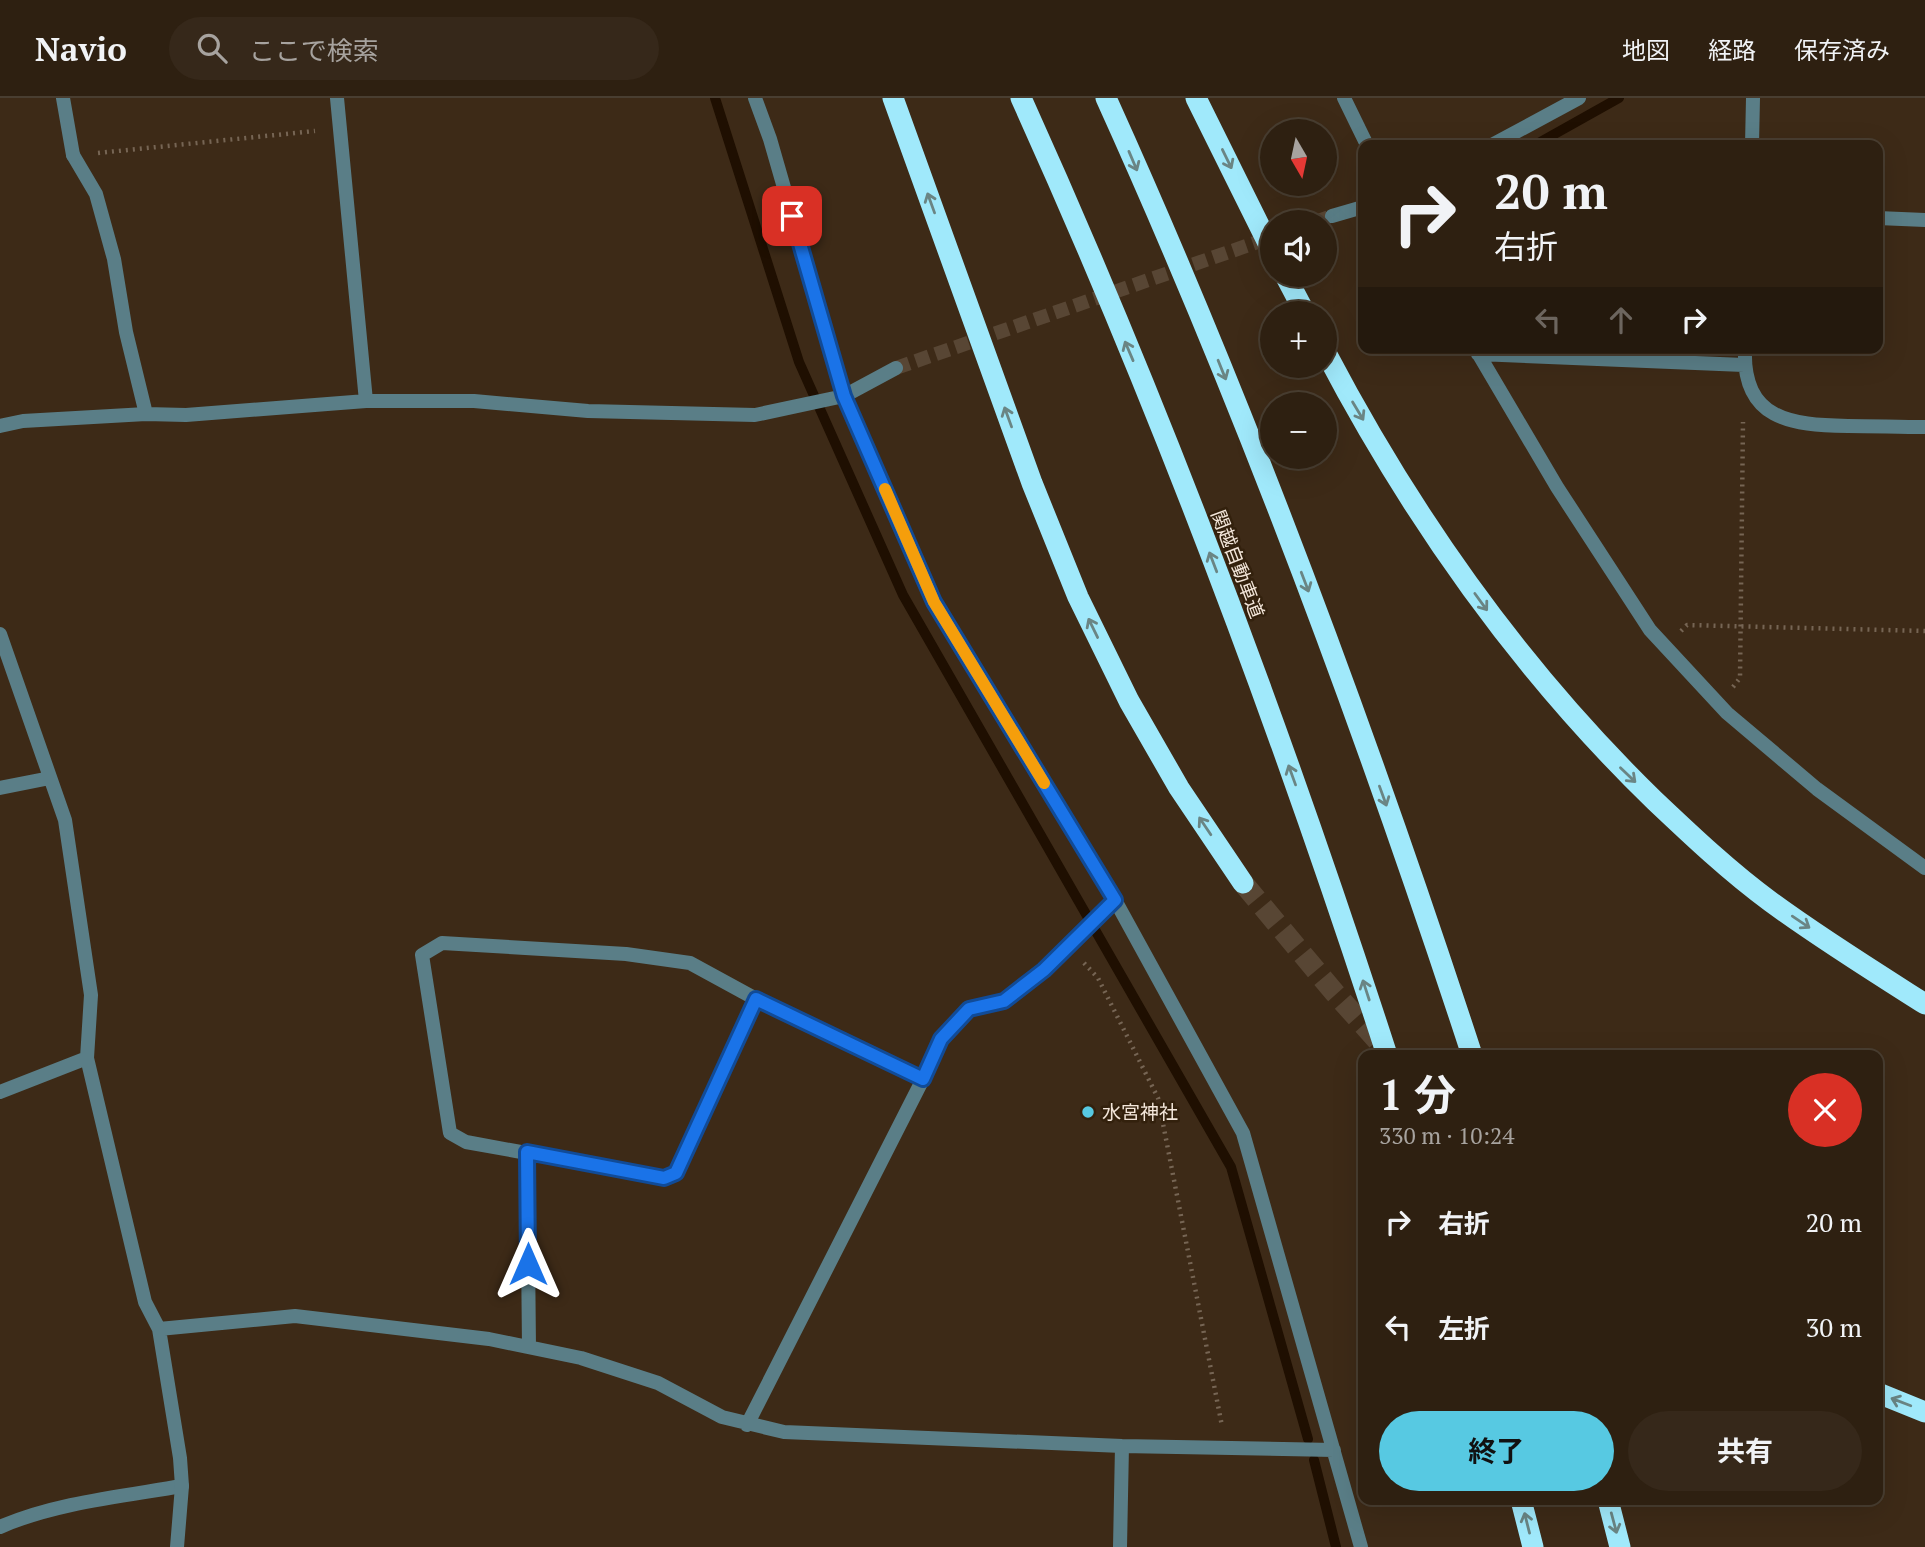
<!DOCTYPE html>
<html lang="ja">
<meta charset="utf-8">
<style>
:root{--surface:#2e2011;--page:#36281a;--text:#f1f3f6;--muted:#a7a39f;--line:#493e31;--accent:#57c9e2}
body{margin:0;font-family:"PT Serif","Noto Sans JP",serif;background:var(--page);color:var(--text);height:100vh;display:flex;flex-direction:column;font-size:26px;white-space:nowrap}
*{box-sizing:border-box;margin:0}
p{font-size:23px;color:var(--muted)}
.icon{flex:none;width:38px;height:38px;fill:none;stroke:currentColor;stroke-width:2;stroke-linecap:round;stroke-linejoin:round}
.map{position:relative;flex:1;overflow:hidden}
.panel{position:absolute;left:1358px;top:952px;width:525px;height:455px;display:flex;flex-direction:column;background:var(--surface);border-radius:14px;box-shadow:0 7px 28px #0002,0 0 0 2px var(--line)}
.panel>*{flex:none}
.top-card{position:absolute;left:1358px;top:42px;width:525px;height:214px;border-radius:14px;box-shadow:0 7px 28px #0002,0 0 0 2px var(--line);background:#2e2011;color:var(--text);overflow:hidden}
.needle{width:46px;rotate:171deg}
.tools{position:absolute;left:1260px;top:21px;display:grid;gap:14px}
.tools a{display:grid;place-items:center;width:77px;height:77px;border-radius:50%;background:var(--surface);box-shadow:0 7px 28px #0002,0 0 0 2px var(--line);font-size:35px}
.pin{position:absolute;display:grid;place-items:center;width:60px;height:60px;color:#fff;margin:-30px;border-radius:14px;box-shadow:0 4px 10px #0006}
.me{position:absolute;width:77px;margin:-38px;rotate:0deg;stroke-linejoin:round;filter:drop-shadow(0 0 5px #0008)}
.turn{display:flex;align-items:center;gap:24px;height:147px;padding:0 21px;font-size:32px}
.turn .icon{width:91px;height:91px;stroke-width:2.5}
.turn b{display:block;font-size:49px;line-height:60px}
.lanes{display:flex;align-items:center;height:66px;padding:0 21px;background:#0003;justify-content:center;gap:35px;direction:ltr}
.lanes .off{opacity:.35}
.round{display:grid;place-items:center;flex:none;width:74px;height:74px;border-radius:37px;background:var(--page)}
.summary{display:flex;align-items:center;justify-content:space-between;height:119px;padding:0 21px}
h1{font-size:42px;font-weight:700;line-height:52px}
.action{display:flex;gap:14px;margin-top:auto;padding:14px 21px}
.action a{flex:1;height:80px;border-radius:42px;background:var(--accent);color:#111;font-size:28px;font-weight:700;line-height:80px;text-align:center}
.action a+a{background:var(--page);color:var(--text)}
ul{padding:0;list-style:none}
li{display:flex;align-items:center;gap:21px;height:105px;padding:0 21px}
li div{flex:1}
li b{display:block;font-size:26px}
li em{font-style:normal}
header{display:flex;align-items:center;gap:42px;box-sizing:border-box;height:98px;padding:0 35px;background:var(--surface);border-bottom:2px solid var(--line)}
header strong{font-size:33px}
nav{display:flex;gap:38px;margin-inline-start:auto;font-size:24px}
.search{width:490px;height:63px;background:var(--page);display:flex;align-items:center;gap:18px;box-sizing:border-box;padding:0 24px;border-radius:38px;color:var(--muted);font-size:26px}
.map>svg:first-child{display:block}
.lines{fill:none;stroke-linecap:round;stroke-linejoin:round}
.stream{stroke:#1f0f01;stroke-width:10}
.street-tunnel{stroke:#584634;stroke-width:14;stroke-dasharray:14 7;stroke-linecap:butt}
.highway-tunnel{stroke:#584634;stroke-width:21;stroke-dasharray:21 10;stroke-linecap:butt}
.path{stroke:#766554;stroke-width:4.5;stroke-dasharray:2 5;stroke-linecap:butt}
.lane{stroke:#5a7e87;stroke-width:14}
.street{stroke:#5a7e87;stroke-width:14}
.highway{stroke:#a0e9fb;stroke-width:21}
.oneway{stroke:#6a8584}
.route-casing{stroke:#114b97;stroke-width:18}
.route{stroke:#1a73e8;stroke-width:12}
.slow{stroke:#f59e0b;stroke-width:12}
.poi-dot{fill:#57c9e2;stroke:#33210d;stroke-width:2.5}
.labels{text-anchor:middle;stroke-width:5;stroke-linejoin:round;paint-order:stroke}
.street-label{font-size:19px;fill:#f3e6da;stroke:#33210d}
.poi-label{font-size:19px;fill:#f3e6da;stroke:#33210d;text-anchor:start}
</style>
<header>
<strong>Navio</strong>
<div class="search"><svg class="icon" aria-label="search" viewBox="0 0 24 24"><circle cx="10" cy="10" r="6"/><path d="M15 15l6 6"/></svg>ここで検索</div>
<nav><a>地図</a><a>経路</a><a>保存済み</a></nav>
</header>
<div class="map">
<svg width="1925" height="1449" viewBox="0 0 1925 1449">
<rect width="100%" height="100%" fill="#3d2a17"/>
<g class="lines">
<path class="stream" d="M715 0 799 264 903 497 1231 1069 1308 1341
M1535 47 1619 0
M1314 1362 1336 1449"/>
<path class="street-tunnel" d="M1315 124 1332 118
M896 270 1272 139"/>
<path class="highway-tunnel" d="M1243 785 1334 894 1385 951"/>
<path class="path" d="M98 55 315 33
M1681 533 1687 527 1925 533
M1733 589 1740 580 1743 324
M1084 865 1098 880 1158 1000 1222 1328"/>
<path class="lane" d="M337 0 366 303
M73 57 96 96 114 161 126 234 146 316
M0 328 23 323 146 316 186 317 366 303H474L588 313 755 317 844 298
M0 1429C54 1405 124 1398 182 1388"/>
<path class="street" d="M63 0 73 57
M755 0 770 41 844 298 934 504 1115 802 1243 1035 1361 1449
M1344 0 1367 47
M1492 47 1579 0
M1752 47 1753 0
M1332 118 1363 109
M1878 120 1925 122
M1475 250 1557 389 1650 532 1727 615 1817 691 1925 770
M1745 250C1742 322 1791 327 1848 328 1874 328 1899 329 1925 329
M1478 256 1744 267
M844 298 896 270
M0 536 65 722 91 897 87 960 145 1204 159 1231 180 1360 182 1388 177 1449
M0 690 50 680
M756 901 676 1075 664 1080 466 1044 450 1035 422 857 442 845 626 856 690 865 756 901 923 981
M0 994 87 960
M527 1054 529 1249
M159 1231 295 1218 489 1241 581 1260 658 1285 722 1319 784 1334 1122 1348 1334 1352
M747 1327 923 981 941 941 969 911 1004 903 1044 872 1115 802
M1120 1449 1122 1348"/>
<path class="highway" d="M893 0 1032 385 1078 499 1129 603 1179 690 1243 785
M1021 0C1162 311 1282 633 1387 957
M1106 0C1247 311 1366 633 1472 957
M1196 0 1272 153
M1285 177 1305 215
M1325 253C1412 419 1520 572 1655 703 1692 738 1730 774 1771 804 1820 840 1873 873 1925 906
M1878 1295 1925 1314
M1521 1402 1533 1449
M1608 1402 1620 1449"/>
</g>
<defs><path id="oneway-shaft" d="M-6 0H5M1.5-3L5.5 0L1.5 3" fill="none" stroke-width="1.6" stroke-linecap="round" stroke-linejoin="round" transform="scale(1.75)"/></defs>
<g class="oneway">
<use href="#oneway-shaft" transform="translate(1227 61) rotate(64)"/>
<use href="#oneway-shaft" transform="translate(1133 63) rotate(67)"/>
<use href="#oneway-shaft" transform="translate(931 105) rotate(-110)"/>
<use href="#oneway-shaft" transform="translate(1129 253) rotate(-113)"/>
<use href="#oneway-shaft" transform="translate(1222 272) rotate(68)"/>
<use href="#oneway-shaft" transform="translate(1358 313) rotate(59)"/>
<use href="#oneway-shaft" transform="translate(1008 319) rotate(-110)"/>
<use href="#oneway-shaft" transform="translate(1213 464) rotate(-111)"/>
<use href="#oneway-shaft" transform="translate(1305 484) rotate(69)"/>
<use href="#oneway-shaft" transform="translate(1481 504) rotate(54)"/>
<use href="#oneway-shaft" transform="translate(1093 530) rotate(-116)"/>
<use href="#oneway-shaft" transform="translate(1292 677) rotate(-110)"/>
<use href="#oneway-shaft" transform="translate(1628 677) rotate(44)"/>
<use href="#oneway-shaft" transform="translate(1383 698) rotate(70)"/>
<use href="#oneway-shaft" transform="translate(1205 728) rotate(-124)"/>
<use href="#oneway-shaft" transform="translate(1801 824) rotate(34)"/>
<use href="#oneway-shaft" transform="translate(1366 892) rotate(-108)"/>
<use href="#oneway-shaft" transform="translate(1901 1304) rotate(-159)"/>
<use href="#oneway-shaft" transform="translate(1527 1425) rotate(-104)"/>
<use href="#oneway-shaft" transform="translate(1614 1425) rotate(75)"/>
</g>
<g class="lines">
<defs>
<path id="route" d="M528 1166 527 1054 664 1080 676 1075 756 901 923 981 941 941 969 911 1004 903 1044 872 1115 802 934 504 844 298 792 118"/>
</defs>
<use href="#route" class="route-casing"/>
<use href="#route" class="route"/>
<path class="slow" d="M885 391 934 504 1044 685"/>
</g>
<circle class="poi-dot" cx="1088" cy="1014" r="7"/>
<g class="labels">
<g class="street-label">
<text transform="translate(1238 466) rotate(69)" y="7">関越自動車道</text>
</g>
<g class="poi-label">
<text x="1102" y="1021">水宮神社</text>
</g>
</g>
</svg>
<div class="tools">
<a><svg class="needle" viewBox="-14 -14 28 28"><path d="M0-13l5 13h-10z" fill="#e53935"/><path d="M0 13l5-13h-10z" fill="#a7a39f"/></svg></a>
<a><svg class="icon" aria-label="sound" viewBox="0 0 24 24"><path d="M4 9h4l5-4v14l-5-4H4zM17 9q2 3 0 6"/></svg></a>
<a>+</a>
<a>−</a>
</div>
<div class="pin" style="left:792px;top:118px;background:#d93025"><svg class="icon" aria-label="arrive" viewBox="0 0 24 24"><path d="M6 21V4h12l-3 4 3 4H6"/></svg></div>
<svg class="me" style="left:528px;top:1166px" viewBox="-20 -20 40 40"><path d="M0-17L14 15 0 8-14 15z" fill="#1a73e8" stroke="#fff" stroke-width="4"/></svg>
<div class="top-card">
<div class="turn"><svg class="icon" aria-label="right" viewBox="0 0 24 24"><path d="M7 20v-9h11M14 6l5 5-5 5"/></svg><div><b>20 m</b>右折</div></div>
<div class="lanes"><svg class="icon off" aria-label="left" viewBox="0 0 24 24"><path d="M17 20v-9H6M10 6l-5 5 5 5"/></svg><svg class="icon off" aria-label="ahead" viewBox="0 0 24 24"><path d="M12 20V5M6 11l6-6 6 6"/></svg><svg class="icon" aria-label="right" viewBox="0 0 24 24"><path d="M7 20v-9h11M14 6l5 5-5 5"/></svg></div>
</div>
<section class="panel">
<div class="summary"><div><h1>1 分</h1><p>330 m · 10:24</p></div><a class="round" style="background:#d93025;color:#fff"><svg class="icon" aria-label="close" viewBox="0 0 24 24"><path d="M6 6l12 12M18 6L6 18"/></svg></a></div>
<ul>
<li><svg class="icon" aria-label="right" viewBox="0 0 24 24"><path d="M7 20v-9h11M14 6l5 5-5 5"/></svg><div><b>右折</b></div><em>20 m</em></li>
<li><svg class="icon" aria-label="left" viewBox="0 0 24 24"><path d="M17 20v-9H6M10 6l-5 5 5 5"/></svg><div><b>左折</b></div><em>30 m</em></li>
</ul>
<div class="action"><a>終了</a><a>共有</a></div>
</section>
</div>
